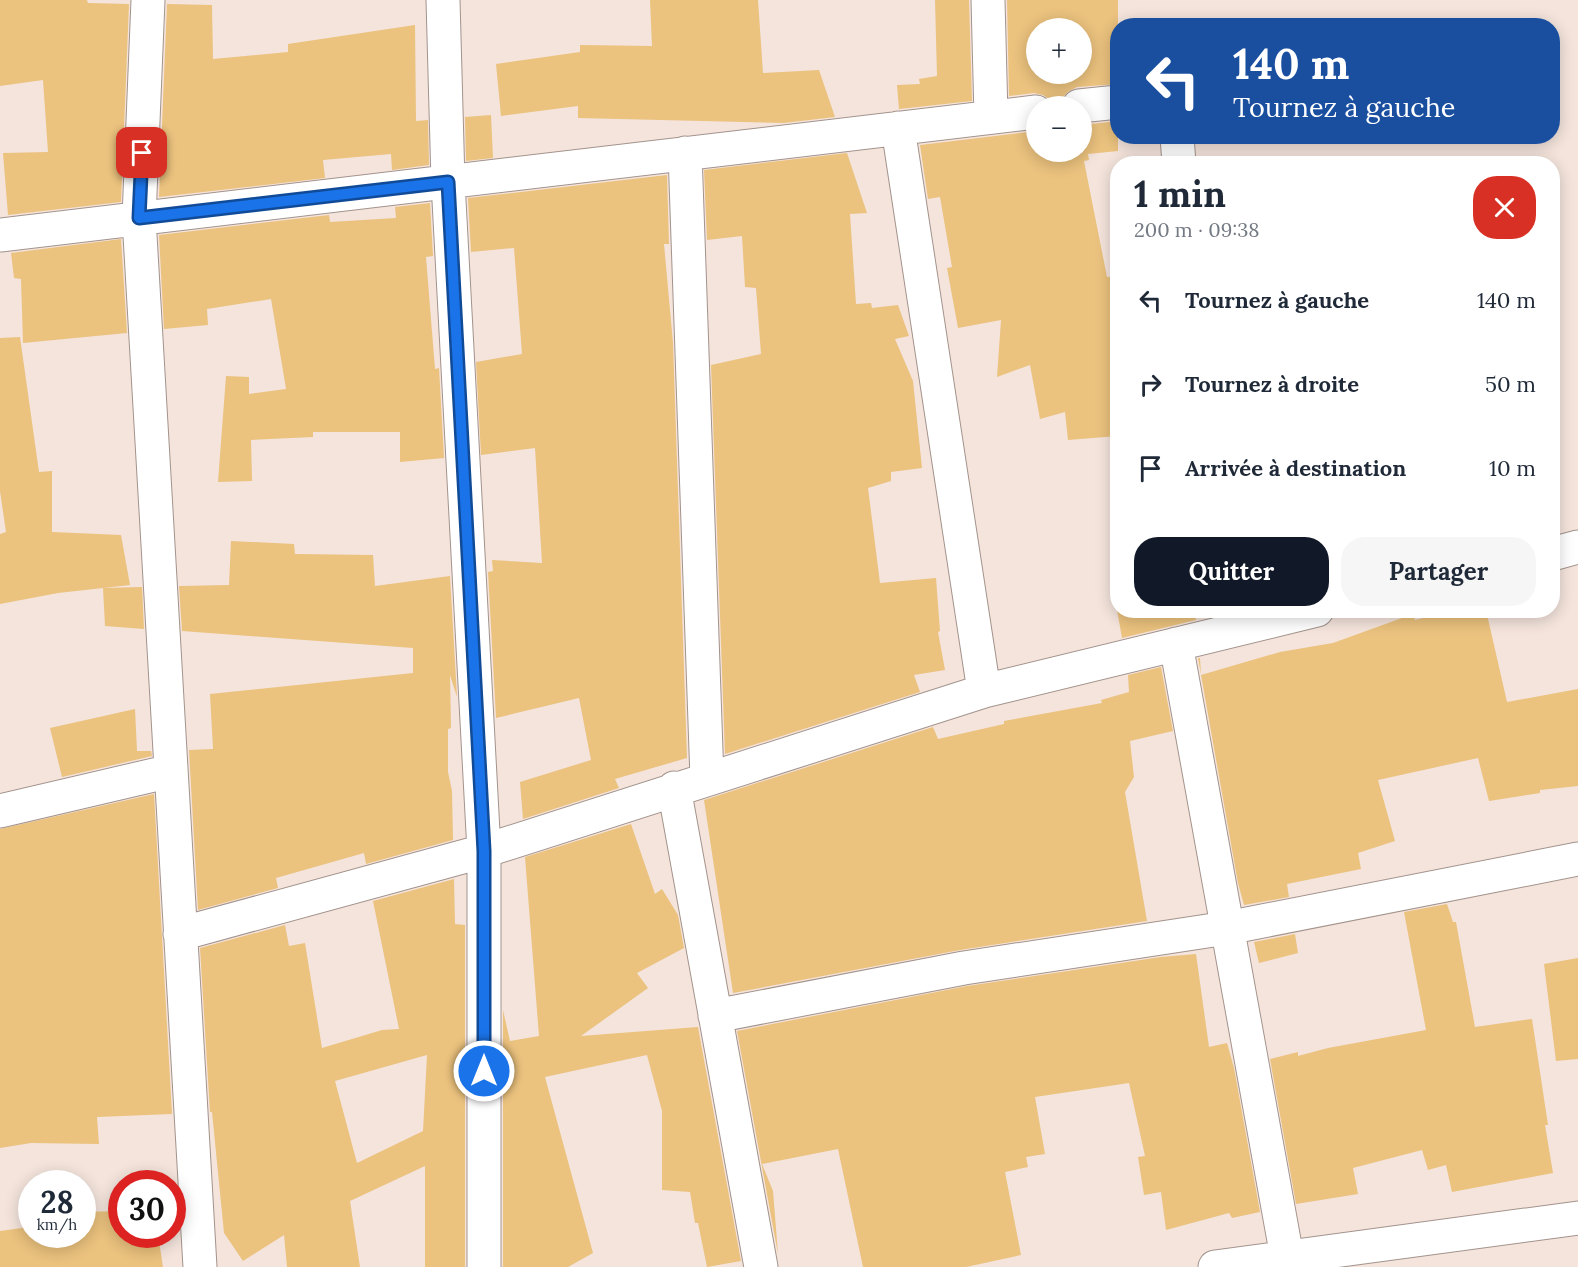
<!DOCTYPE html>
<html lang="fr">
<meta charset="utf-8">
<style>
:root{--surface:#fff;--page:#f6f6f7;--text:#1f2937;--muted:#747a83;--accent:#111827}
body{margin:0;font-family:Lora,serif;background:var(--page);color:var(--text);height:100vh;display:flex;flex-direction:column;font-size:22px;white-space:nowrap}
*{box-sizing:border-box;margin:0}
p{font-size:20px;color:var(--muted)}
.icon{flex:none;width:33px;height:33px;fill:none;stroke:currentColor;stroke-width:2;stroke-linecap:round;stroke-linejoin:round}
.map{position:relative;flex:1;overflow:hidden}
.side{position:absolute;left:1110px;top:156px;width:450px;height:462px;display:flex;flex-direction:column;background:var(--surface);border-radius:24px;box-shadow:0 3px 15px #0003}
.side>*{flex:none}
.hud{position:absolute;left:1110px;top:18px;width:450px;height:126px;border-radius:24px;box-shadow:0 3px 15px #0003;background:#1a4fa0;color:#fff;overflow:hidden}
.buttons{position:absolute;left:1026px;top:18px;display:grid;gap:12px}
.buttons a{display:grid;place-items:center;width:66px;height:66px;border-radius:50%;background:var(--surface);box-shadow:0 3px 15px #0003;font-size:30px}
.speed{position:absolute;left:18px;top:1170px;display:flex;gap:12px;font-size:30px;font-weight:700;text-align:center}
.speed>*{display:grid;place-content:center;width:78px;height:78px;border-radius:50%;background:var(--surface);box-shadow:0 3px 15px #0003;line-height:1}
.speed small{font-size:15px;font-weight:400}
.speed .limit{border:9px solid #d22;background:#fff;color:#111}
.pin{position:absolute;display:grid;place-items:center;width:51px;height:51px;color:#fff;margin:-26px;border-radius:12px;box-shadow:0 3px 9px #0006}
.me{position:absolute;width:66px;margin:-33px;rotate:0deg;stroke-linejoin:round;filter:drop-shadow(0 0 4px #0008)}
.turn{display:flex;align-items:center;gap:21px;height:126px;padding:0 24px;font-size:27px}
.turn .icon{width:78px;height:78px;stroke-width:2.5}
.turn b{display:block;font-size:42px;line-height:51px}
.round{display:grid;place-items:center;flex:none;width:63px;height:63px;border-radius:24px;background:var(--page)}
.head{display:flex;align-items:center;justify-content:space-between;height:102px;padding:0 24px}
h1{font-size:36px;font-weight:700;line-height:45px}
.primary-button{display:flex;gap:12px;margin-top:auto;padding:12px 24px}
.primary-button a{flex:1;height:69px;border-radius:24px;background:var(--accent);color:#fff;font-size:24px;font-weight:700;line-height:69px;text-align:center}
.primary-button a+a{background:var(--page);color:var(--text)}
ul{padding:0;list-style:none}
li{display:flex;align-items:center;gap:18px;height:84px;padding:0 24px}
li div{flex:1}
li b{display:block;font-size:22px}
li em{font-style:normal}
.map>svg:first-child{display:block}
.building{fill:#ebc27e;fill-rule:evenodd}
.lines{fill:none;stroke-linecap:round;stroke-linejoin:round}
.minor-casing{stroke:#a2938c;stroke-width:35}
.minor{stroke:#fff;stroke-width:33}
.route-casing{stroke:#114b97;stroke-width:15}
.route{stroke:#1a73e8;stroke-width:10}
</style>
<div class="map">
<svg width="1578" height="1267" viewBox="0 0 1578 1267">
<rect width="100%" height="100%" fill="#f4e4dc"/>
<path class="building" d="M0 0H87L88 3 129 4 121 202 8 215 3 153 48 152 43 80 0 86Z
M650 0H758L763 73 819 70 835 117 784 123 578 118V106L501 116 496 64 580 52V45L652 46Z
M935 0H969L972 101 899 109 897 85 920 84 919 79 937 76Z
M1007 0H1118V84L1077 87 1069 91 1062 98 1060 106H1053L1051 100 1043 95 1034 93 1009 96ZM1036 28H1082V74H1036Z
M167 4 212 5 213 59 288 52V44L415 25 416 121 428 120 429 165 392 170 391 154 323 160 325 178 159 197Z
M491 115 493 158 466 161 465 117Z
M1118 121V151L1088 154 1089 160 1084 161 1107 277 1118 276V389L1111 390 1118 436 1068 440 1065 412 1040 419 1030 365 997 377 1001 320 958 328 947 268 952 267 940 197 928 199 920 145 1036 131V152H1082V125Z
M847 153 867 213 850 214 856 304 871 303 872 308 898 305 909 336 895 339 913 381 922 468 891 472V481L868 488 880 583 936 578 940 631 938 632 945 670 914 675 920 692 725 754 711 365 761 354 756 288 745 287 742 236 707 240 704 170Z
M667 175 669 244H664L673 343 687 758 615 779 619 788 523 819 520 782 591 760 579 698 496 718 488 572 493 571 492 560 542 563 535 448 481 455 476 362 522 354 514 248 471 252 468 198Z
M430 203 433 256 426 257 435 369 439 368 444 458 400 462V432H313V437L251 440 252 481 218 482 226 376 249 377V394L286 389 271 299 207 309 208 325 164 329 159 235 329 215 330 222 396 218 395 207Z
M121 239 127 333 23 343 21 279 14 278 11 253Z
M20 337 39 472 52 471V532L121 535 130 585 103 588 142 587 144 629 105 626 103 588 58 593 0 604V534L6 532 0 491V338Z
M231 541 294 544 295 554 373 555 375 586 450 576 457 697 450 675 451 728 448 729V772L452 791 453 840 366 864 364 853 276 878 278 888 198 910 189 750 213 749 210 694 413 673V648L182 631 179 586 229 585Z
M1117 610H1195L1196 620 1122 638Z
M1454 610H1486L1507 702 1578 689V786L1540 790V793L1489 801 1478 758 1378 780 1395 841 1358 853 1361 869 1287 884 1289 897 1244 905 1238 883 1198 658H1200L1201 675 1280 652 1333 643 1413 614 1415 620Z
M1161 667 1173 731 1130 741 1134 777 1125 792 1147 921 960 950 733 993 704 800 933 727 938 739 1004 724V721L1102 703 1101 700 1129 692 1128 675Z
M135 709 137 751H151L152 756 62 777 50 728Z
M154 794 172 1114 97 1117 99 1144 31 1143 0 1148V829Z
M631 824 655 894 662 889 678 915 684 948 637 973 648 988 581 1036 698 1027 741 1261 707 1267 698 1223H695L690 1192 662 1190V1111L647 1055 545 1077 593 1253 568 1267H503V1010L510 1041 539 1036 525 857Z
M454 879 455 924 465 925V1267H425V1166L350 1201 360 1267H287L284 1235 243 1261 224 1233 212 1112H210L200 948 285 925 289 946 305 943 322 1048 382 1030 399 1029 373 901ZM427 1055 423 1131 357 1163 335 1081Z
M1447 904 1453 922H1456L1475 1027 1532 1019 1548 1125H1545L1553 1173 1452 1192 1446 1165 1428 1170 1422 1150 1353 1168 1358 1194 1296 1204 1270 1059 1298 1052V1056L1328 1048 1426 1030 1404 912Z
M1295 934 1298 953 1259 963 1254 942Z
M1196 954 1209 1047 1227 1043 1234 1068 1260 1212 1232 1218 1229 1213 1166 1230 1161 1192 1144 1195 1138 1157 1145 1156 1129 1083 1035 1097 1045 1154 1026 1157 1028 1167 1005 1172 1021 1255 966 1267H863L838 1149 762 1164 773 1191 778 1254 737 1031 967 986 1161 957Z
M1578 958V1059L1556 1061 1544 964Z
M122 1211V1234H158L163 1267H0V1231L29 1227V1213H32V1234H82V1212Z"/>
<g class="lines">
<defs>
<path id="minor" d="M148 0 139 218 200 1267
M443 0 448 182 484 851V1267
M988 0 991 117
M1079 106 1118 102
M898 128 984 691
M1177 136 1179 164
M685 153 707 779
M0 235 1036 112
M1552 554 1578 547
M1176 644 1287 1257
M674 788 761 1267
M0 811 171 771
M180 934 484 851 984 691 1317 610
M715 1016 964 968 1227 928 1578 859
M1215 1267 1578 1218"/>
</defs>
<use href="#minor" class="minor-casing"/>
<use href="#minor" class="minor"/>
</g>
<g class="lines">
<defs>
<path id="route" d="M142 153 139 218 448 182 484 851V1071"/>
</defs>
<use href="#route" class="route-casing"/>
<use href="#route" class="route"/>
</g>
</svg>
<div class="buttons">
<a>+</a>
<a>−</a>
</div>
<div class="speed"><div>28<small>km/h</small></div><div class="limit">30</div></div>
<div class="pin" style="left:142px;top:153px;background:#d93025"><svg class="icon" aria-label="arrive" viewBox="0 0 24 24"><path d="M6 21V4h12l-3 4 3 4H6"/></svg></div>
<svg class="me" style="left:484px;top:1071px" viewBox="-20 -20 40 40"><circle r="17" fill="#1a73e8" stroke="#fff" stroke-width="3"/><path d="M0-11L8 9 0 5-8 9z" fill="#fff"/></svg>
<div class="hud">
<div class="turn"><svg class="icon" aria-label="left" viewBox="0 0 24 24"><path d="M17 20v-9H6M10 6l-5 5 5 5"/></svg><div><b>140 m</b>Tournez à gauche</div></div>
</div>
<section class="side">
<div class="head"><div><h1>1 min</h1><p>200 m · 09:38</p></div><a class="round" style="background:#d93025;color:#fff"><svg class="icon" aria-label="close" viewBox="0 0 24 24"><path d="M6 6l12 12M18 6L6 18"/></svg></a></div>
<ul>
<li><svg class="icon" aria-label="left" viewBox="0 0 24 24"><path d="M17 20v-9H6M10 6l-5 5 5 5"/></svg><div><b>Tournez à gauche</b></div><em>140 m</em></li>
<li><svg class="icon" aria-label="right" viewBox="0 0 24 24"><path d="M7 20v-9h11M14 6l5 5-5 5"/></svg><div><b>Tournez à droite</b></div><em>50 m</em></li>
<li><svg class="icon" aria-label="arrive" viewBox="0 0 24 24"><path d="M6 21V4h12l-3 4 3 4H6"/></svg><div><b>Arrivée à destination</b></div><em>10 m</em></li>
</ul>
<div class="primary-button"><a>Quitter</a><a>Partager</a></div>
</section>
</div>
